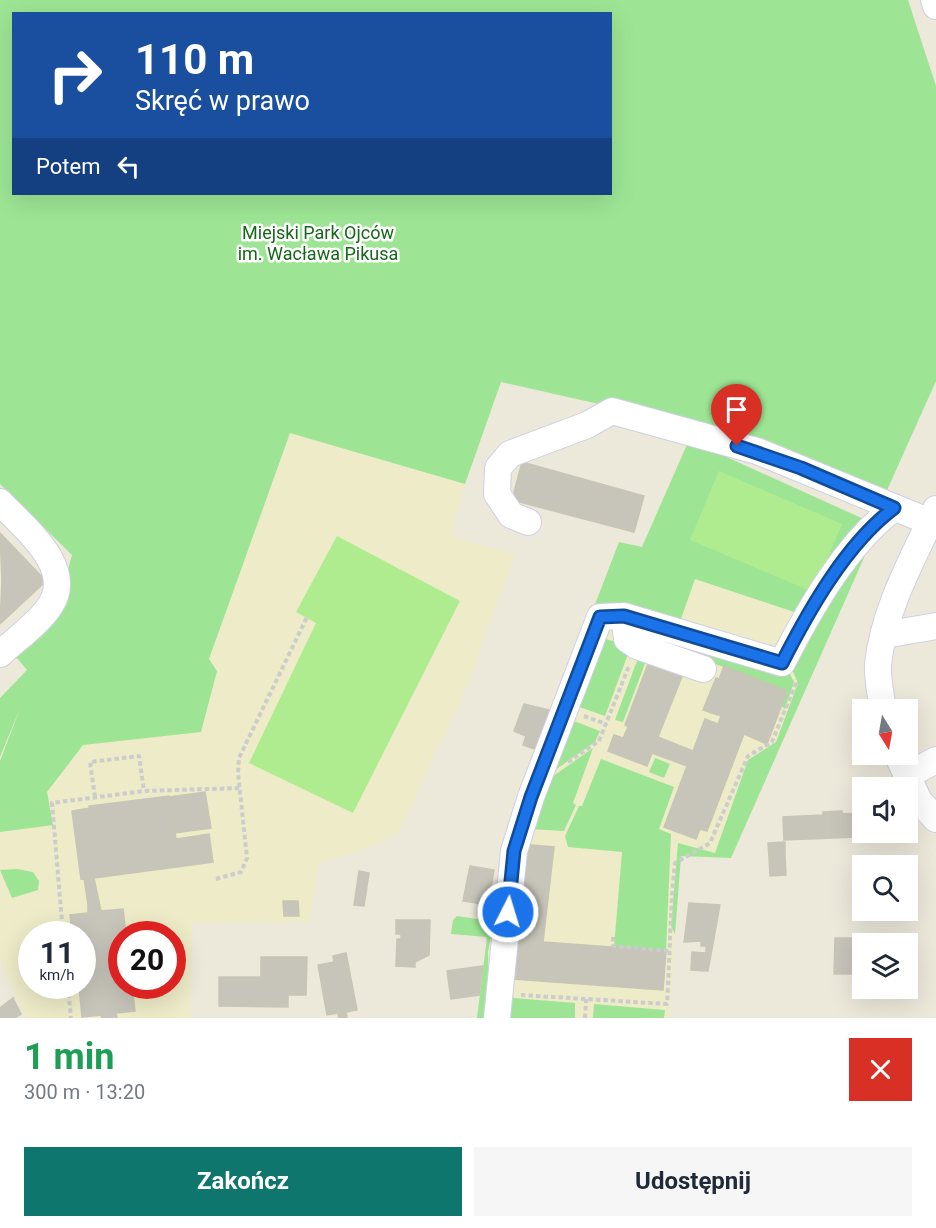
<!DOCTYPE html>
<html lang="pl">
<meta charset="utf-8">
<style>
:root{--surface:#fff;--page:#f6f6f7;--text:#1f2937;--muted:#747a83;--accent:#0f766e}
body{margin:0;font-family:Roboto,sans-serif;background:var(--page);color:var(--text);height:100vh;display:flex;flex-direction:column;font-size:22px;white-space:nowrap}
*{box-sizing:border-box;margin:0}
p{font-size:20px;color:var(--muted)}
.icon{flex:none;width:33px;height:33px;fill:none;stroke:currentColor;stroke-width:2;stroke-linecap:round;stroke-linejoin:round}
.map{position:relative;height:1018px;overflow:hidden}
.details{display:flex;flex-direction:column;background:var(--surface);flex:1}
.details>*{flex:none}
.guide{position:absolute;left:12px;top:12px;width:600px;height:183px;border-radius:0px;box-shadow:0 6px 24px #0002;background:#1a4fa0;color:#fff;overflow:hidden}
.needle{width:39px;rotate:169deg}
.controls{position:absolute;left:852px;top:699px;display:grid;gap:12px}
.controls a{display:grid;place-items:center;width:66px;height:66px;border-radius:0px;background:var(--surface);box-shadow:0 6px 24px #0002;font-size:30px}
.speed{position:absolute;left:18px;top:921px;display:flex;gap:12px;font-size:30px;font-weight:700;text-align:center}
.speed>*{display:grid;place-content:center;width:78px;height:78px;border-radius:50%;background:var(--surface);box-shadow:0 6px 24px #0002;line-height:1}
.speed small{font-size:15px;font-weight:400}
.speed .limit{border:9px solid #d22;background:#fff;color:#111}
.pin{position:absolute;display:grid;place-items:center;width:51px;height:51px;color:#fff;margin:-62px -26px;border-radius:50% 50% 50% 0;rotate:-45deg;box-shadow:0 0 6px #0007}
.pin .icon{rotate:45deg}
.me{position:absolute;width:66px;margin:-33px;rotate:5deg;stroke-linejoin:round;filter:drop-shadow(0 0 4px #0008)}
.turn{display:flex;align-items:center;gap:21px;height:126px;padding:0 24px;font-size:27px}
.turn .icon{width:78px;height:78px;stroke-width:2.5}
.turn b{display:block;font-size:42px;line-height:51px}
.then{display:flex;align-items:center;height:57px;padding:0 24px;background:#0003;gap:12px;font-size:22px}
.round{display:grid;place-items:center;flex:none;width:63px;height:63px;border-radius:0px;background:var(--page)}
.summary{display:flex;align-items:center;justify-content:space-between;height:102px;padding:0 24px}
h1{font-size:36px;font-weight:700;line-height:45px;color:#1e9e55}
.primary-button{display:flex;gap:12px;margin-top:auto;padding:12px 24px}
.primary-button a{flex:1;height:69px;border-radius:0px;background:var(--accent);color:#fff;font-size:24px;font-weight:700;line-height:69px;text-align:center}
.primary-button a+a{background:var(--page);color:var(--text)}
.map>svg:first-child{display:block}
.education{fill:#eeebc8;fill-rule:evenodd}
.green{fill:#9de594;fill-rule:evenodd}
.pitch{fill:#afec8f}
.building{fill:#c7c5ba;stroke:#c7c5b4;stroke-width:1.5}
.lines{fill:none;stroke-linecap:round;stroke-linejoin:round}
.minor-casing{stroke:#d0cfe2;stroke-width:28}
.path{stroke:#ccc;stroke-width:4;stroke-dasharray:4.5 3;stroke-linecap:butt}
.minor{stroke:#fff;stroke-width:26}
.route-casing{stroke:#114b97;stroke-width:15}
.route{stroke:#1a73e8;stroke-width:10}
.labels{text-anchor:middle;stroke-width:5;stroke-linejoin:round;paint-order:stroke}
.park-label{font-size:18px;fill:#176719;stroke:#fff}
</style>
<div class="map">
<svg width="936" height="1018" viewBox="0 0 936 1018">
<rect width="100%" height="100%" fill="#ece8da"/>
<path class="education" d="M290 433 465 484 450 536 515 554 465 691 398 834 358 852 319 863 310 922 192 923 190 1018H26L0 959V761L209 659ZM32 934H82V986H32ZM122 934H172V986H122Z
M687 443 874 535 731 858 681 856 669 1018H477L487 937 502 856 619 542 642 547Z"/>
<path class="green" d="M0 0H908L936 86V381L884 497 710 429 501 382 465 484 290 433 209 659 217 671 201 732 83 745 47 792 53 825 0 832V761L21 706 0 757V698L27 670 11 651 58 606 72 555 0 484ZM14 14H610V194H14Z
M689 440 868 521 800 614 695 579 676 633 789 672 794 682 785 709 742 673 593 623 508 849 488 952 489 1018H477L487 937 451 934 453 920 457 916 490 921 502 856 522 794 619 542 642 547Z
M874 535 731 858 681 856 675 934 671 926 678 843 715 853 748 760 776 742 798 683 791 667 805 623Z
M602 638 631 646 605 716 571 704Z
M641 650 649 653 623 722 615 720Z
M566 718 600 731 595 742 541 780Z
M593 748 573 803 576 805 564 831 528 829 539 786Z
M655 758 670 764 664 778 649 772Z
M601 759 674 787 659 829 671 834 666 951 614 947 622 852 568 847 565 836 579 806H582Z
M17 869 33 872 39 881 38 890 12 898 0 870Z
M501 997 575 1003V1018H500Z
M594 1004 665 1010 664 1018H593Z"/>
<path class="pitch" d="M719 471 842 524 813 592 690 540Z
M337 536 460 601 353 813 249 763 316 623 296 612Z"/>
<path class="building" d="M522 462 644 496 634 532 512 500Z
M0 533 46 581 0 624 2 581Z
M651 656 685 669 658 737 693 751 705 719 718 724 721 716 703 710 716 678 719 679 724 666 787 691 767 744 744 734 707 831 700 829 696 839 664 827 687 766 652 753 647 766 608 751 614 735 623 738 628 727 625 725Z
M524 704 549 710 535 749 523 745 526 736 514 731Z
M205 792 211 828 175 833 170 797Z
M169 796 176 839 209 834 213 862 94 878 101 911 123 909 126 934H122V986H132L135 1011 116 1013 117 1018H102L101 1015 82 1017 79 986H82V934H72L70 915 88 913V905L84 878 81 879 72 811 90 808 89 806Z
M842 811V814L862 813V832H882V836L784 840 783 817 823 815V812Z
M785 842V856L769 857 768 843Z
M520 844 554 847 543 942 666 951 663 990 513 979Z
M785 856 786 875 770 876 769 857Z
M470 866 494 870 488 905 463 901Z
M359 871 369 873 364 906 354 905Z
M283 901H298L299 916H284Z
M689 903 720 905 708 971 691 970 692 952 706 953V946H701V941L684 942Z
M396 920H430L429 955 415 962V967L396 966 397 939H401V934H396Z
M835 938H903V944H862V974H834Z
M346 953 357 1010 346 1012 347 1017 339 1018 338 1013 327 1015 318 965 334 962 333 956Z
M261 957H307L306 995H288V1007L219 1006V977H261Z
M483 966 479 995 451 999 447 971Z
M13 998 21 1014 15 1018H0V1008Z"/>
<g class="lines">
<defs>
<path id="minor" d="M934 0 936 6
M0 502C23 527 76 567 50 606 38 624 16 639 0 654
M528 522 511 515 497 494 498 468 510 454 587 425 612 411 757 451 930 522
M624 616 627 639 637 646 703 669
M884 635 936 626
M883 710C881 695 877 678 878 664 884 609 913 558 936 509
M897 754 919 801 936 819
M906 776 936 760
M497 1018 514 851 531 797 600 617 624 616 782 663C809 610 846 544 894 508"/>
</defs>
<use href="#minor" class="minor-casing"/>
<path class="path" d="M584 716 606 724
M568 762 599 741 629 666
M95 797 90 762 139 756 144 791
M216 879 241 872 247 858 238 773 239 758 307 617
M63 934 52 803 144 791 240 788
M613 937V946L670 951
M68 986 71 1018
M521 995 667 1004C670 956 670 910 675 863L710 843 748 756 772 742 796 683 794 680
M585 1018 586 999"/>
<use href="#minor" class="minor"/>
</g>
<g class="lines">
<defs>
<path id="route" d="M508 912 514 851 531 797 600 617 624 616 782 663C809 610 846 544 894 508L801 468 737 446"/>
</defs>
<use href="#route" class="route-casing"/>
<use href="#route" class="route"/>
</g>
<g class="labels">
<g class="park-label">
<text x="318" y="239">Miejski Park Ojców<tspan x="318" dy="21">im. Wacława Pikusa</tspan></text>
</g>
</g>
</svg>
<div class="controls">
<a><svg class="needle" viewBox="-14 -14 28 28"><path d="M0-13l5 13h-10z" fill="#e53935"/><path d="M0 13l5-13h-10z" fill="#747a83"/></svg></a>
<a><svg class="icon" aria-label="sound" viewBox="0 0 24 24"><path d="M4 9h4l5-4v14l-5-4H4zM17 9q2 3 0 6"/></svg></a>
<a><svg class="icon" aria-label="search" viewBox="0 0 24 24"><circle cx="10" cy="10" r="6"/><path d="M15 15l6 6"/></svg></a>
<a><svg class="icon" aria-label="layers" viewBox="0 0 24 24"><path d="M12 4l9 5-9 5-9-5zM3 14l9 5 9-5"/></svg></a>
</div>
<div class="speed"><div>11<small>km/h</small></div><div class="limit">20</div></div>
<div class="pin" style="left:737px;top:446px;background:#d93025"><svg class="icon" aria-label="arrive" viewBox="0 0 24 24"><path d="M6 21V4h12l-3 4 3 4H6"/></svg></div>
<svg class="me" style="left:508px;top:912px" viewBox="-20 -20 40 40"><circle r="17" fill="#1a73e8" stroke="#fff" stroke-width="3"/><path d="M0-11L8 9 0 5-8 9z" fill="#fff"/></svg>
<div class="guide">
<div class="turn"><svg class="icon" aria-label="right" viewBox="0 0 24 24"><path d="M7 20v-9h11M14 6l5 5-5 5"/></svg><div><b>110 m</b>Skręć w prawo</div></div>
<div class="then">Potem<svg class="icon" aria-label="left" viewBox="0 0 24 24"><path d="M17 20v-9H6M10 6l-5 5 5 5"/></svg></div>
</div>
</div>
<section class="details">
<div class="summary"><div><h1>1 min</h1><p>300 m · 13:20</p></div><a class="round" style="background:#d93025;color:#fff"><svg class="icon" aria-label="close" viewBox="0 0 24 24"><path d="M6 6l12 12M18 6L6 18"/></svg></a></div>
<div class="primary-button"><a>Zakończ</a><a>Udostępnij</a></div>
</section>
